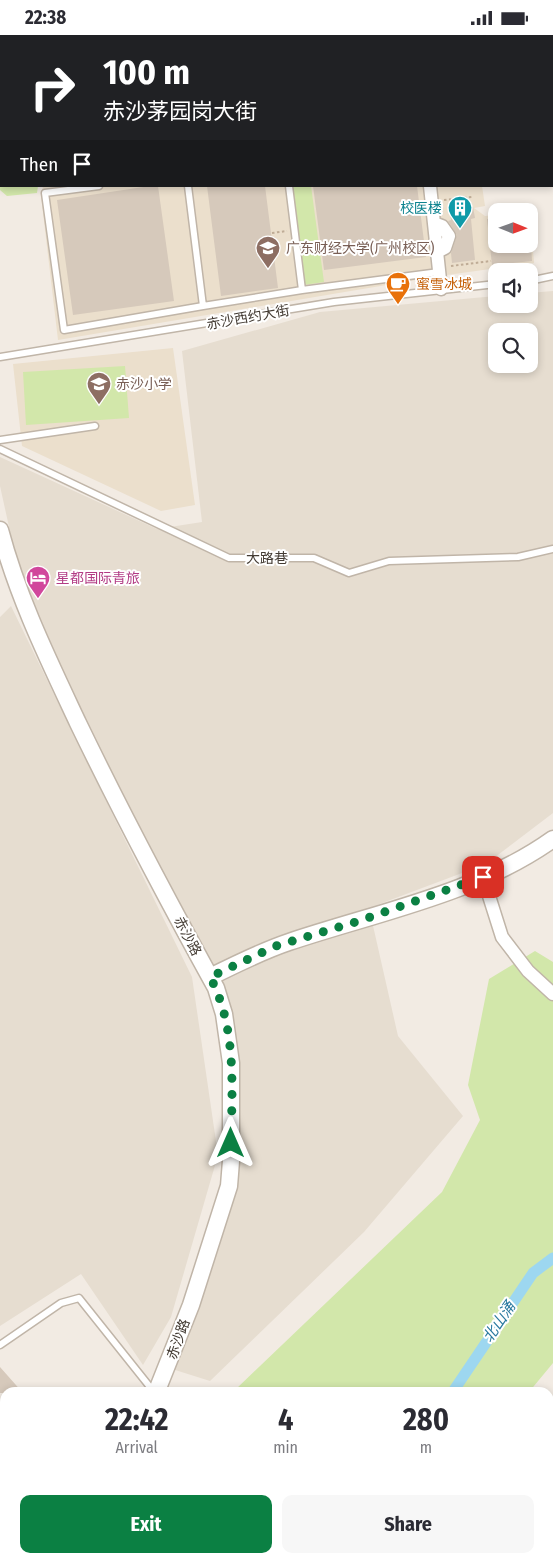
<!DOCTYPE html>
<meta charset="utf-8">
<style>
:root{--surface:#fff;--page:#f7f7f7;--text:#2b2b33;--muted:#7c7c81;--accent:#0b8043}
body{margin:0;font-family:"Fira Sans Condensed","Noto Sans SC",sans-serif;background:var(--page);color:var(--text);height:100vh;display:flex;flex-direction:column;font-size:19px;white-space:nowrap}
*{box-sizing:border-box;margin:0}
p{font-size:16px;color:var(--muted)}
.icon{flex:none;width:28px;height:28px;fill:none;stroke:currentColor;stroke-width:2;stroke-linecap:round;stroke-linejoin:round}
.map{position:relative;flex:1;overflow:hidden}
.details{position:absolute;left:0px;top:1352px;width:554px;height:176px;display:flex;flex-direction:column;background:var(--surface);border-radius:15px 15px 0 0;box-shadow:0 2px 8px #0003}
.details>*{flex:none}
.guide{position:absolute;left:0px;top:0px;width:554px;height:152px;box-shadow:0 2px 8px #0003;background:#202124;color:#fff;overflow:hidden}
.needle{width:32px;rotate:91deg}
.controls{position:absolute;left:488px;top:168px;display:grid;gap:10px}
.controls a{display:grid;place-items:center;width:50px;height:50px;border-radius:10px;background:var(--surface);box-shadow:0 2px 8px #0003;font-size:25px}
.pin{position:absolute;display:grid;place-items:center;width:42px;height:42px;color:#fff;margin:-21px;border-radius:10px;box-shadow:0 2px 8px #0006}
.me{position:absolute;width:55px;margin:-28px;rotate:0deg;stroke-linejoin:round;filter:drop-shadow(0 0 4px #0008)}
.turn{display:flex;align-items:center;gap:18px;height:105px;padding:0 20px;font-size:22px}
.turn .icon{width:65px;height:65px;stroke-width:2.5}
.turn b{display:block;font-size:35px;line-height:42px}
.then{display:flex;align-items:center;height:48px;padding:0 20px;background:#0003;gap:10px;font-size:19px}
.eta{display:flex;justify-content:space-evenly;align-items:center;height:85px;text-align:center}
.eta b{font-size:30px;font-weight:700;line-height:35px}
.action{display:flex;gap:10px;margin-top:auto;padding:10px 20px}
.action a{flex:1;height:58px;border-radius:10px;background:var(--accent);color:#fff;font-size:20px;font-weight:700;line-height:58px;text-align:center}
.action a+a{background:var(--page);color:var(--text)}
.status{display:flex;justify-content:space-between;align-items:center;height:35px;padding:0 25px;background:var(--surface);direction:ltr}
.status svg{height:14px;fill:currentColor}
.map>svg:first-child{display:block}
.residential{fill:#e6ddd0;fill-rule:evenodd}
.education{fill:#ebdfcc}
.green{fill:#d2e7aa}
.parking{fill:#e2dedb}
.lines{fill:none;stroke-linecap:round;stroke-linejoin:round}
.canal{stroke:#9dd7f0;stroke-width:11}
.building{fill:#d6c9bb}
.service-casing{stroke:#c0b5a8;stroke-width:9}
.minor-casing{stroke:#c0b5a8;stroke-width:15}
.tertiary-casing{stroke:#c0b5a8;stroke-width:19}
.path{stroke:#bfac96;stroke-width:2;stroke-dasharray:2.5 2.5;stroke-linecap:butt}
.service{stroke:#fff;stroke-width:6}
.minor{stroke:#fff;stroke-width:12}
.tertiary{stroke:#fff;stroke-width:16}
.route{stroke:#0b8043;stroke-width:9;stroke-dasharray:0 16.2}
.labels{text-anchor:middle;stroke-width:4;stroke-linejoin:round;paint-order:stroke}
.culture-label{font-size:14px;fill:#0d838f;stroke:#fff;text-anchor:end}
.education-label{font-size:14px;fill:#785e54;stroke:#fff;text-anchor:start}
.food-label{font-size:14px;fill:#c56008;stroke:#fff;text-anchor:start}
.street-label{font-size:14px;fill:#433b33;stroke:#fff}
.hotel-label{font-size:14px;fill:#b23c85;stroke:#fff;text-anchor:start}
.water-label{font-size:15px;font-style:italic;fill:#29799f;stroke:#fff}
</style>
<div class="status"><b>22:38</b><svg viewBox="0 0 49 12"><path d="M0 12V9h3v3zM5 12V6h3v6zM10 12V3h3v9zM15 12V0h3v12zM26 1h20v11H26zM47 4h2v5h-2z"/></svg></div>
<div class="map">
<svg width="553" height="1528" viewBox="0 0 553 1528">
<rect width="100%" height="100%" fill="#f2ebe3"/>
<path class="residential" d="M553 256V778L486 829 369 873 398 1001 463 1081 364 1197 210 1346 172 1334 238 1124 233 985 207 925 26 569 0 451V422L157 494 202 487 182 316 320 277 496 261V269H529V258ZM496 296H529V329H496Z
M11 571 192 942 218 1120 171 1282 143 1330 81 1239 0 1291V582Z
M23 1524H287L284 1528H20Z"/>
<path class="education" d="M0 0H553V89L552 1H1L0 92Z
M43 151H482L485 171 474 173 485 181 496 180V209H529L530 177 534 228 440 241 58 305 41 161Z
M173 313 195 470 161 476 22 411 13 329Z
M374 1524H540L545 1528H370Z"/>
<path class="green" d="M0 95 1 151H38L37 158 7 161 0 155Z
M292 151H311L324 247 304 250Z
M125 331 129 383 26 390 23 337Z
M535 916 553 927V1328L529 1357 239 1358 236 1354 442 1157 480 1085 468 1050 489 944Z"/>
<path class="parking" d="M0 1397 5 1402V1464L0 1470Z"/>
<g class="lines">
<path class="canal" d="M452 1358 533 1238 553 1223
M326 1528 328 1524"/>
</g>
<path class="building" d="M150 151H158L174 266 73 280 57 165Z
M207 151H265L278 253 221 261Z
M313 151H417L426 222 324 235Z
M465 169V173L473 172 475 183 471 184 475 225 452 228 451 218 457 200 448 186 451 185 450 177 454 176V170Z
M496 183V209H531L532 226 492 230 487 184Z
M0 1332 23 1358H0Z"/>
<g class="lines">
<defs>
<path id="service" d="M169 0V1
M271 0 272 1
M552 81H553
M99 151 45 158 64 295 203 271
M188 151 203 271 302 255
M289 151 302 255 439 237
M529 246 553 241
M0 322 334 267 496 249
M0 405 95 391
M0 414 229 523H314L349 538 389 526 518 522 553 514
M0 1310 61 1268 79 1263 154 1357
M549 1520 553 1523
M359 1528 363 1524"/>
<path id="minor" d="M414 0V1
M430 151 441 254
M434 188 442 191 449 201 445 213 437 217
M483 842 502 902 528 936 553 959"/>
<path id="tertiary" d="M0 495C18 563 48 624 78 688 121 777 168 866 216 953L224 979 231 1028V1126L229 1151 191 1270 156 1358
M210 942C236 929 262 916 289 907 378 877 476 859 553 804
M13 1528 16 1524"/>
</defs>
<use href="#service" class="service-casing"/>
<use href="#minor" class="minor-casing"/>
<use href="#tertiary" class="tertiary-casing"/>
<path class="path" d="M32 0V1
M75 0 76 1
M127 0 128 1
M306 0V1
M507 0V1
M0 68 1 71
M444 165 472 162
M272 198 287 196
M451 231 491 226"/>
<use href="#service" class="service"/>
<use href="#minor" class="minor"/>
<use href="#tertiary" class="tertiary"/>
</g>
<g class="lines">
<path class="route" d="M231 1108C232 1053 237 992 210 942L276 911 359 886 483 842"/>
</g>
<defs>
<symbol id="building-pin" viewBox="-11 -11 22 30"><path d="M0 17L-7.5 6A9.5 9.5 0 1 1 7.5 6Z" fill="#0f9aa8" stroke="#fff"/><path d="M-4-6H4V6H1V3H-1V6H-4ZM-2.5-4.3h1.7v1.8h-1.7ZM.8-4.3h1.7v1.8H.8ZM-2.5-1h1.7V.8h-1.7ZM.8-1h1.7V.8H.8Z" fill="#fff"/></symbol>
<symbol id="university-pin" viewBox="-11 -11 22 30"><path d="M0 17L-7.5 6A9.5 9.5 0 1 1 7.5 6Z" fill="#8d6e63" stroke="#fff"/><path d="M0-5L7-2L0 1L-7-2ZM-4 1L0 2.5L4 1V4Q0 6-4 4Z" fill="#fff"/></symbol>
<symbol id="cafe-pin" viewBox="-11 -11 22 30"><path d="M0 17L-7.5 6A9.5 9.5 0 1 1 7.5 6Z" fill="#e8710a" stroke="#fff"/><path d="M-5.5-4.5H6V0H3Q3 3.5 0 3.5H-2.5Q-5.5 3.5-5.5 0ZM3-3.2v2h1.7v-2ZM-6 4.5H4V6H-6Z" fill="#fff"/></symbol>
<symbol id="school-pin" viewBox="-11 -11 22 30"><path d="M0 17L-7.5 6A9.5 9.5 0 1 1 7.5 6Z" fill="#8d6e63" stroke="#fff"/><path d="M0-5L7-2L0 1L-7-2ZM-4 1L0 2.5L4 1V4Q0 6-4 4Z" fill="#fff"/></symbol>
<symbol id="hotel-pin" viewBox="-11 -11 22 30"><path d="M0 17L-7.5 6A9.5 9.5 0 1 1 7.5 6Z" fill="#d1479c" stroke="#fff"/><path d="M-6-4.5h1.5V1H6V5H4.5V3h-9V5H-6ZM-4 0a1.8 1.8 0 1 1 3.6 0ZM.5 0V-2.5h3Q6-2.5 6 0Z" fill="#fff"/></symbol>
</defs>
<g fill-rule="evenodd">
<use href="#building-pin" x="446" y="159" width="28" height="38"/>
<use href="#university-pin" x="254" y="199" width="28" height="38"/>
<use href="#cafe-pin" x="384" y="235" width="28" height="38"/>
<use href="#school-pin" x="85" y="335" width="28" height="38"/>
<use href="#hotel-pin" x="24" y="529" width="28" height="38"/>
</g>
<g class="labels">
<g class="culture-label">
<text x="442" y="178">校医楼</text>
</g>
<g class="education-label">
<text x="286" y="218">广东财经大学(广州校区)</text>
<text x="116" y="354">赤沙小学</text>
</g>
<g class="food-label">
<text x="416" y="254">蜜雪冰城</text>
</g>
<g class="street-label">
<text transform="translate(248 282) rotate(-10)" y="5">赤沙西约大街</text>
<text x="267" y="528">大路巷</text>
<text transform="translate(188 901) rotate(62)" y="5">赤沙路</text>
<text transform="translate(178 1304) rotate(-70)" y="5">赤沙路</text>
</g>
<g class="hotel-label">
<text x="56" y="548">星都国际青旅</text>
</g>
<g class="water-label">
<text transform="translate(499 1287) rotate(-56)" y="5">北山涌</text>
</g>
</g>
</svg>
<div class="controls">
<a><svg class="needle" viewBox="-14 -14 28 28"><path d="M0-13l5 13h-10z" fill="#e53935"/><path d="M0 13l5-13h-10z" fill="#7c7c81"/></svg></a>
<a><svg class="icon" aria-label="sound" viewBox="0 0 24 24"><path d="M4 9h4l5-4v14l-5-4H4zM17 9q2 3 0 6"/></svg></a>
<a><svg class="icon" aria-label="search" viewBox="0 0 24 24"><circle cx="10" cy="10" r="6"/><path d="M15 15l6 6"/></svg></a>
</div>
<div class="pin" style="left:483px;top:842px;background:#d93025"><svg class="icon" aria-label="arrive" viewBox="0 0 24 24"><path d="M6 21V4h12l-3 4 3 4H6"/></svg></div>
<svg class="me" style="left:231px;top:1108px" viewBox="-20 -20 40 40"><path d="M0-17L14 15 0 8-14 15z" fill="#0b8043" stroke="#fff" stroke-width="4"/></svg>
<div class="guide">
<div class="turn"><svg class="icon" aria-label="right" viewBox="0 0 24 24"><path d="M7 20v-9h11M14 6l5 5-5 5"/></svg><div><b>100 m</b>赤沙茅园岗大街</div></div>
<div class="then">Then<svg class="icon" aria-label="arrive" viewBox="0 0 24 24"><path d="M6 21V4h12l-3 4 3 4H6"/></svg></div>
</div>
<section class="details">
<div class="eta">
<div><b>22:42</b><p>Arrival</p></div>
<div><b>4</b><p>min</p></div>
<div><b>280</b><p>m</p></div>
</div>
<div class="action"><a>Exit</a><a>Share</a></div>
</section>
</div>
